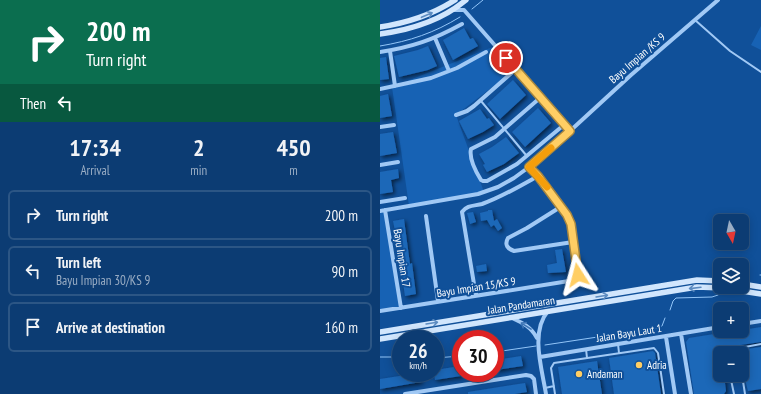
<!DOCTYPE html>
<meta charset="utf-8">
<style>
:root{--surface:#0c3c73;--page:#154378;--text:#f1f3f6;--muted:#9aadc4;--line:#2c5685}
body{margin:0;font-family:"PT Sans Narrow",sans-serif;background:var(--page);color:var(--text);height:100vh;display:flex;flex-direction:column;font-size:15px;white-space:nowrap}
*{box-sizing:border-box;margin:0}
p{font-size:13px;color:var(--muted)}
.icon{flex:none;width:22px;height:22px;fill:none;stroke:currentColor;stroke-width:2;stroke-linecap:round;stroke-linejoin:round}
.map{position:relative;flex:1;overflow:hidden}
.sheet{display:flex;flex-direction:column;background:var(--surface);width:380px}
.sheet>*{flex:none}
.top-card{background:#0b6e4f;color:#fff;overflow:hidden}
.needle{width:26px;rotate:171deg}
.buttons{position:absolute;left:333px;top:214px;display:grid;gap:8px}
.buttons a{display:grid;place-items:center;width:36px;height:36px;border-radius:6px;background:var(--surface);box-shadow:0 2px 10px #0003,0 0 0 1px var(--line);font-size:20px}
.speed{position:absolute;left:12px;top:330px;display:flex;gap:8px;font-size:20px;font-weight:700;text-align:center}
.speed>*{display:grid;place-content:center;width:52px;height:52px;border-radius:50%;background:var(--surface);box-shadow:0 2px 10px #0003,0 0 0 1px var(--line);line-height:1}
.speed small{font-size:10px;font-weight:400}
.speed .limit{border:6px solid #d22;background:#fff;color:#111}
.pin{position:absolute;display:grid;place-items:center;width:34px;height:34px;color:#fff;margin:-17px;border:2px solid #fff;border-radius:50%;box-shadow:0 1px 4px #0007}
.me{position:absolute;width:44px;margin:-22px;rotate:351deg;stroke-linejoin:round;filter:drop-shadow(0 0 3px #0008)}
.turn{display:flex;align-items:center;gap:14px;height:84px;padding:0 20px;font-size:18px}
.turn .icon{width:52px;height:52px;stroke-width:2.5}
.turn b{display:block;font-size:28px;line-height:34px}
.then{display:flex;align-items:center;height:38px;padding:0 20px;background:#0003;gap:8px;font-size:15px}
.eta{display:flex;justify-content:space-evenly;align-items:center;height:68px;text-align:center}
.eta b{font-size:24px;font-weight:700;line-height:28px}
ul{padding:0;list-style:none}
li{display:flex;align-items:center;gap:12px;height:50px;margin:0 8px 6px;padding:0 12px;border:2px solid var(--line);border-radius:6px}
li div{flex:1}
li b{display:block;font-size:15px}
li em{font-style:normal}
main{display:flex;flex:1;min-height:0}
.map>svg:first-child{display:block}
.green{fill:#1762b4}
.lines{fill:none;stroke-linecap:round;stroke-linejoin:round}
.stream{stroke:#92c5f8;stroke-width:1}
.building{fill:#1d67b8;filter:url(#shadow)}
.lane{stroke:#a1c9f5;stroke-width:2}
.street{stroke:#a1c9f5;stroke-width:4}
.secondary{stroke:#d1e6fd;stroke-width:5.5}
.oneway{stroke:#5d8cc1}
.oneway2{stroke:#3c74b5}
.route-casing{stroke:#a68641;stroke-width:10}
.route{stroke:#ffce64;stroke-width:7}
.slow{stroke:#f59e0b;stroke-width:7}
.poi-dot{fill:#ffce64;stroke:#105099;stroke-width:1.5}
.labels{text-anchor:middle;stroke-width:4;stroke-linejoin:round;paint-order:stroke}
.street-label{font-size:11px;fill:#fff;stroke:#105099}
.poi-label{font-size:11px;fill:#fff;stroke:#105099;text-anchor:start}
</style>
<main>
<section class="sheet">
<div class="top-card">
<div class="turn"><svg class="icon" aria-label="right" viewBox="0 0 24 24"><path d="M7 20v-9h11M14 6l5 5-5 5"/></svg><div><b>200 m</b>Turn right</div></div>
<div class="then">Then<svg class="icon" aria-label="left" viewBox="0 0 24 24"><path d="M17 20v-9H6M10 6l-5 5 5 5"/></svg></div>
</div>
<div class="eta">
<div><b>17:34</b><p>Arrival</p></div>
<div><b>2</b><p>min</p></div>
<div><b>450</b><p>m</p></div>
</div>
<ul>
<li><svg class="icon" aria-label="right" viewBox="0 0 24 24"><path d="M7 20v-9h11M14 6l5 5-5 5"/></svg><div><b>Turn right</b></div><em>200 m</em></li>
<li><svg class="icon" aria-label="left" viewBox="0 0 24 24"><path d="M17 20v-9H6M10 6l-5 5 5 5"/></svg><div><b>Turn left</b><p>Bayu Impian 30/KS 9</p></div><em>90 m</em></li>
<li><svg class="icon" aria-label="arrive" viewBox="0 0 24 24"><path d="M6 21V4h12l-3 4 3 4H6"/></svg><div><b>Arrive at destination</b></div><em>160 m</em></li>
</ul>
</section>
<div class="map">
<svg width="381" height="394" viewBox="0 0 381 394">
<defs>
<filter id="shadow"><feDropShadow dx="2" dy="2" stdDeviation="2" flood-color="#0009"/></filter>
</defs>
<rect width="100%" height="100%" fill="#105099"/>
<path class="green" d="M381 26V50L371 45Z
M115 46 136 69 76 115 104 192 29 206 12 87Z
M5 210 21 308 0 311V211Z"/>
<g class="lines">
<path class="stream" d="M92 9 103 0
M0 46C30 41 54 33 80 17
M380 275H381
M290 310 293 301 296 298 332 297 338 295
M165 345 277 328 282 326 285 318
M115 352 156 346
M0 357H21
M55 358 81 356"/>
</g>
<path class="building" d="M84 28 90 39 93 38 98 46 73 60 63 40Z
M48 46 57 66 48 70 19 77 14 56 38 50Z
M6 57 9 79 0 80V58Z
M133 80 146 95 120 119 107 104Z
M8 94 12 116 0 118V96Z
M158 108 171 123 145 147 132 132Z
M100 109 107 119 109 118 114 125 103 132 88 139 79 121Z
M13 132 17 153 0 156V134Z
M126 137 139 153 124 164 107 172 103 165 105 164 99 154 112 147Z
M18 169 19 178 11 180 13 192 0 194V172Z
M108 210H112L114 221 117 219 122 228 118 231 114 225 111 227 107 220 101 221 100 213 108 211Z
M93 212 96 222 90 224 87 213Z
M24 219 30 264 32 263 36 294 25 296 22 276H24L22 265 13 221Z
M182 249 186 272 168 273 167 265 177 263 175 250Z
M106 264 107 271 97 272 96 266Z
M381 327V342L340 348V375H344L346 391 344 394H314L306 342 309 338 353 331H362V330Z
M381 347V389L368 391 364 375 363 373 362 353H360V350Z
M273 351 275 353 281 394H234L229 358Z
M141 356 143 366 116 370 115 360Z
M217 361 222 394H182L178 367Z
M80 366 81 376 55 380 54 373H55V370Z
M39 373 41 382 0 389V379Z
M145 383 147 392 135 394H88V392Z"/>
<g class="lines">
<path class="lane" d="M315 20 350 51 381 72
M101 101 146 155
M238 344 239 353
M357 347 358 353
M206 349 207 358
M347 353 349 350 381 344
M350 375 354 394
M362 375 365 394
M165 388 174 386
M175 394 171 368 174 363 274 348 278 353 284 394"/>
<path class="street" d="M74 10H84L190 131
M55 38 69 71
M10 51 15 86
M0 52C32 47 53 40 82 24
M0 89 51 78 77 68 106 52
M161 97 115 137 91 149C89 158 96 172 101 180L103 181H107L137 164 185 124
M76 115 87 111 94 106 136 69
M0 127 14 125
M0 165 18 162
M0 202 25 198
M182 206 147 228 128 238C124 245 128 249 134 251L193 242
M5 210 21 308
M0 211 98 194 118 187 134 178 149 167 190 131 251 75 338 0
M46 216 58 301
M96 296 82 212C87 205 94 206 102 204 122 197 140 186 158 176
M0 311 189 281 197 278 198 275 191 224 187 215 158 176 149 167
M132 318C143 323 151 327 157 338
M362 324 381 321
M301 334 311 394
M286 337 295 394
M160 357 340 327
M25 394 146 375 151 376 154 379 156 394
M166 394C162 369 150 332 168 311"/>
<path class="secondary" d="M0 27C27 23 52 15 75 0
M0 34C31 30 61 21 86 0
M362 284 381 287
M0 332 317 280 340 281
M0 339 317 287 342 288 381 294"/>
</g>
<defs><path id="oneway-shaft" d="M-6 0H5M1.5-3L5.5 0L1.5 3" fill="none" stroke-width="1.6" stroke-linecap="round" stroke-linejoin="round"/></defs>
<g class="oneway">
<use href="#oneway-shaft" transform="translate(47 15) rotate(-23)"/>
<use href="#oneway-shaft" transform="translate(315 288) rotate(173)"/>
<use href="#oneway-shaft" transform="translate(222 296) rotate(-9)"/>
<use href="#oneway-shaft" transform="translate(52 323) rotate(-9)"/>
</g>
<use class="oneway2" href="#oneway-shaft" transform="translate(146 326) rotate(-148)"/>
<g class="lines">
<defs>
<path id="route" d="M126 58 190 131 149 167 158 176 187 215 191 224 198 275"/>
</defs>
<use href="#route" class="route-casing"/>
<use href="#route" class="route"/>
<path class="slow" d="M167 187 149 167 171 148"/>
</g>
<g class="poi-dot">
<circle cx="259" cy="365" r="4"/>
<circle cx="199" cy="374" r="4"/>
</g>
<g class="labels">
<g class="street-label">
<text transform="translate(257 58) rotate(-41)" y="4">Bayu Impian /KS 9</text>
<text transform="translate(22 258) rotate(81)" y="4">Bayu Impian 17</text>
<text transform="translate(96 287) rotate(-9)" y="4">Bayu Impian 15/KS 9</text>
<text transform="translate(141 305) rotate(-9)" y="4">Jalan Pandamaran</text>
<text transform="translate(249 333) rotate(-9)" y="4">Jalan Bayu Laut 1</text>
</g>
<g class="poi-label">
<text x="267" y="369">Adria</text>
<text x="207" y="378">Andaman</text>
</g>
</g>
</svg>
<div class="buttons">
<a><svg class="needle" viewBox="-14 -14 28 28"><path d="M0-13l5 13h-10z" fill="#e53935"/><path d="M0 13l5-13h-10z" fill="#9aadc4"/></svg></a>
<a><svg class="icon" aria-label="layers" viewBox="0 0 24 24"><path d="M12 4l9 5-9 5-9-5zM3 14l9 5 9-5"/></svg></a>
<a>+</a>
<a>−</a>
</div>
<div class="speed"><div>26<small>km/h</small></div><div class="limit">30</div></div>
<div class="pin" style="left:126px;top:58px;background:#d93025"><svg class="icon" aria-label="arrive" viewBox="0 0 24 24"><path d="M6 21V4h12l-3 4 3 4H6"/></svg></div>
<svg class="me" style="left:198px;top:275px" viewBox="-20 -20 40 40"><path d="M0-17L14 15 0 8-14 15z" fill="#ffce64" stroke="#fff" stroke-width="4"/></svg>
</div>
</main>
